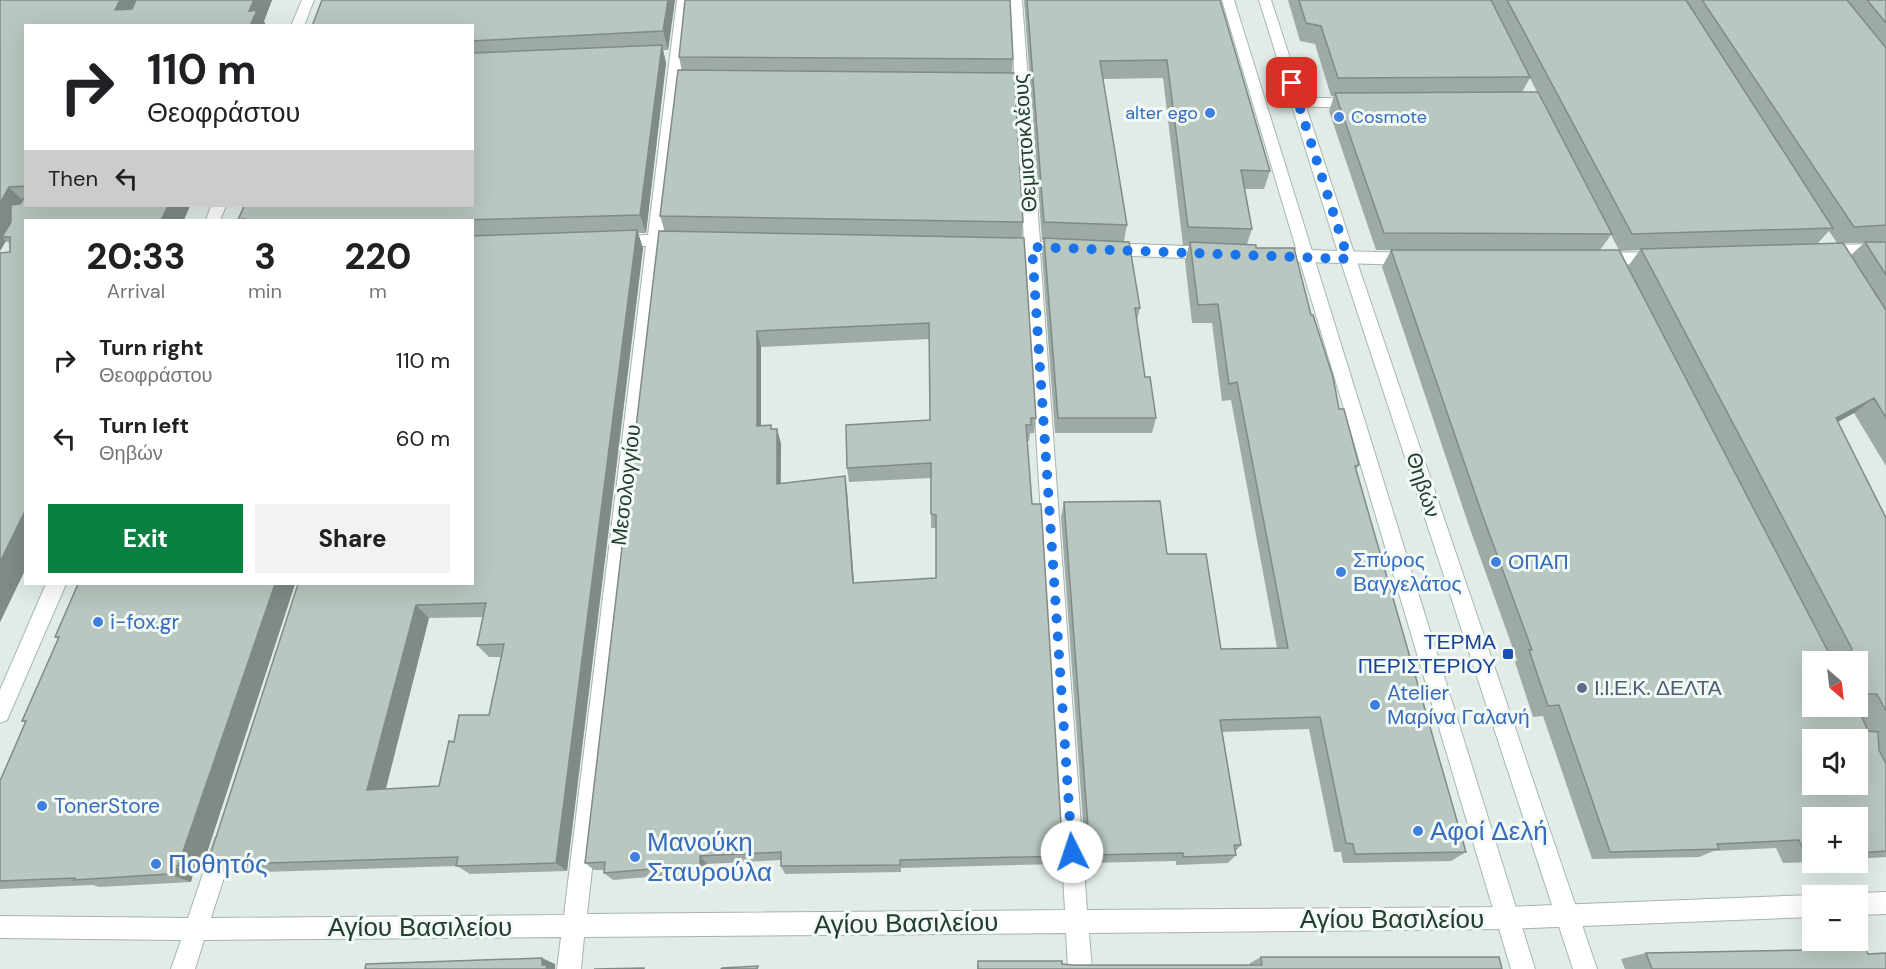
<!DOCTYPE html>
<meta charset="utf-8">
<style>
:root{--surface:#fff;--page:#f2f2f2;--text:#202124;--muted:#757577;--accent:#0b8043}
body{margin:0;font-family:"DM Sans",sans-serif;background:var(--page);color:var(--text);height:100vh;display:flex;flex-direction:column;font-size:22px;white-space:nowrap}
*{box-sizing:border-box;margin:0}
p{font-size:20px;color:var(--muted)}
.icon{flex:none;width:33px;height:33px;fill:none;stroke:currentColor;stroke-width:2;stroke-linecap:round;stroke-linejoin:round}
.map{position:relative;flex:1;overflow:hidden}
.drawer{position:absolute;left:24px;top:219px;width:450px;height:366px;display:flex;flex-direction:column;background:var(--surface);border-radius:0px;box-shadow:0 6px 24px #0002}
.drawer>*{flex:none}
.banner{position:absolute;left:24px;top:24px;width:450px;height:183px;border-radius:0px;box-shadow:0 6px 24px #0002;background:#fff;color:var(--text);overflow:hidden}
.needle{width:39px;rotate:152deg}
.fabs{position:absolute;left:1802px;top:651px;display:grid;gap:12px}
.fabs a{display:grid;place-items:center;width:66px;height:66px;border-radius:0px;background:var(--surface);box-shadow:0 6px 24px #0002;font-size:30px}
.pin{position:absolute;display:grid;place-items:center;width:51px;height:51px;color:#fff;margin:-26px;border-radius:12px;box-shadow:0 3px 9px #0006}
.me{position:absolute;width:66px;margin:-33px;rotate:356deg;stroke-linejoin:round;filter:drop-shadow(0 0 4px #0008)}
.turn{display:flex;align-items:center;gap:21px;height:126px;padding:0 24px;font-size:27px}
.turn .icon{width:78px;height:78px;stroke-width:2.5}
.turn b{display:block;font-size:42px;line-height:51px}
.then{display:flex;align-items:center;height:57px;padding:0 24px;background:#0003;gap:12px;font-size:22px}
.eta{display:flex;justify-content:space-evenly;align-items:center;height:102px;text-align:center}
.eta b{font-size:36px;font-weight:800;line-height:42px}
.button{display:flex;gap:12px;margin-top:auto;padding:12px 24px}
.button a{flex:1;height:69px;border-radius:0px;background:var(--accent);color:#fff;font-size:24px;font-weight:800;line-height:69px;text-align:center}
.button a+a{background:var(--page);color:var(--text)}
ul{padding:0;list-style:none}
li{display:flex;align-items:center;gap:18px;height:78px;padding:0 24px}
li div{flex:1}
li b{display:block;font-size:22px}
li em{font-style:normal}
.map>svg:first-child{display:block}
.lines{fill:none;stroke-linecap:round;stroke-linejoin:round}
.street-casing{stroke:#a5b4ac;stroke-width:2}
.secondary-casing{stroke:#a4baaf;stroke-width:2}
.street{fill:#fff;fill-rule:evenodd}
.secondary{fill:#fff;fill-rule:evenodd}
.wall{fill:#9eaba4;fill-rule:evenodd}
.shaded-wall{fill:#818b86}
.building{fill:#b8c7bf;stroke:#818b86;stroke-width:1.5;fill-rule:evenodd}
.route{stroke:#1a73e8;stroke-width:10;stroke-dasharray:0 18}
.shop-dot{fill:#3f7fe0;stroke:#f3f9f5;stroke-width:2}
.transit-dot{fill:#1a4fb4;stroke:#f3f9f5;stroke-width:2}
.service-dot{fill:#5c6f8a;stroke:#f3f9f5;stroke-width:2}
.labels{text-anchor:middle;stroke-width:6;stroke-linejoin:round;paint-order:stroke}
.far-shop-label{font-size:18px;fill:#366cbe;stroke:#f3f9f5;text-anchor:end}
.street-label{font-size:21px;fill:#233d31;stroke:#f3f9f5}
.shop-label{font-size:21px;fill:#366cbe;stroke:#f3f9f5;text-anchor:start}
.transit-label{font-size:21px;fill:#164399;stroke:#f3f9f5;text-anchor:end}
.service-label{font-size:21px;fill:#4e5e75;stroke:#f3f9f5;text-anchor:start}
.near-shop-label{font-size:26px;fill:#366cbe;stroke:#f3f9f5;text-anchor:start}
.near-street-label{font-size:26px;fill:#233d31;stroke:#f3f9f5}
</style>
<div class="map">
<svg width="1886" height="969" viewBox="0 0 1886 969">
<rect width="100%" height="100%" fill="#e2ece6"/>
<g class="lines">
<defs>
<path id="street" d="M677 0H689L663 235 686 236 689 240 686 244 662 246 587 914 1065 910 1025 252 997 250 994 246 997 242 1024 241 1010 0H1022L1040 242 1073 244 1076 248 1073 252 1040 253 1087 910 1507 907 1812 895 1814 896H1812V917L1507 929 1089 933 1092 969H1068L1066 933 584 937 581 969H557L561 937 204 940 195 969H171L181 940 0 938V916L188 918 215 838 223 835 231 838 234 846 211 918 564 915 646 246 613 245 610 241 613 237 648 235Z
M1299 98H1354L1361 103 1354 108 1294 106 1292 103Z
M1107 243 1211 247 1216 249 1219 253 1216 257 1211 259 1107 255 1102 253 1099 249 1102 245Z
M1886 244V256L1824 257 1819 255 1816 251 1819 247 1824 245Z
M1272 249 1409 253 1415 255 1417 259 1415 263 1409 265 1272 261 1267 259 1264 255 1267 251Z
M1658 252 1664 254 1666 258 1664 262 1658 264 1599 265 1593 263 1591 259 1593 255 1599 253Z
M1886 892V914L1857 915V896H1850L1857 893Z"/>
<path id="secondary" d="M302 0H314L304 26H291Z
M1222 0H1234L1535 969H1511Z
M1259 0H1271L1356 259 1597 969H1573L1340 259Z
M211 206H226L220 220H206Z
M46 584H66L7 720 0 723V690Z"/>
</defs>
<use href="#street" class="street-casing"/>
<use href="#secondary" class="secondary-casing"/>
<use href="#street" class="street"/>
<use href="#secondary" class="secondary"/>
</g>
<path class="wall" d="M0 0H272L264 21 266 26H26V568L0 622V253L10 252V244L6 241 0 251Z
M675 0 668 50H663L666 63 646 233H638L643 248 567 871 470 874 457 866 227 873 207 865 298 584H472V220H238L472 206V26ZM483 617 477 645 489 657H501L489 715 454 742 439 786 386 789 429 618Z
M1024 0H1220L1270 171 1264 189H1244L1252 229 1247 244 1256 248 1311 315 1339 409 1359 465 1356 469 1466 852 1451 861 1343 863 1341 852H1334L1309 729 1222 732 1241 845 1236 851V855L1228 863 1176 865V861L1086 863 1061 517 1064 502 1167 554 1221 649 1277 648 1231 400 1222 401 1212 323H1192L1185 261 1189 245H1183L1163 78 1103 79 1127 225 1124 241 1140 308 1137 320 1145 377 1156 418 1152 433H1055L1042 255 1044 240H1042Z
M1288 0H1886V466L1854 413 1838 422 1886 518V857L1857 859V818H1812V862L1783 863 1776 848 1714 851 1699 857 1592 859 1543 716 1533 717 1515 662 1517 660 1470 529 1382 267 1391 250H1376L1329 111 1334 96H1331L1315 44 1300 41ZM1530 78 1537 92H1522ZM1829 231 1837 243 1817 244ZM1611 235 1619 250H1600ZM1843 243H1864L1851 255ZM1640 250 1628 266 1620 251ZM1857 662V706H1812Z
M679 57 1013 59 1012 73 1023 222 1022 238 1036 418 1034 433H1030L1029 441H1027L1032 504 1063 856 1060 864 901 868V872L785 874 781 866V860L707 864V872L613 880 604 873V870H594L585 863 665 232 660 216 682 71ZM929 339 930 420 847 468 849 482 931 478V528H936V578L854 583 847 491 845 476 781 483V444L777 429H772L761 426V347Z
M78 584H295L200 874H193L191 882 99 887 93 885 0 889V781L26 723 22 721 58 639 55 637Z
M1646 953 1868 954 1886 969H1625L1621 959Z
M1261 957 1502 969H977L978 961 1062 964 1072 965H1250V963Z"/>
<path class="shaded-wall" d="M120 0H142L130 26 115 10Z
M254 0H272L264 21 266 26H250L249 11Z
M668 0H675L668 50 663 31Z
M662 45 666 63 646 233 640 215Z
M9 187 26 204 2 237 6 241 0 251V203Z
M168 206H190L184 220H161Z
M637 230 643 248 567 871 556 863Z
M757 331 761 347V441L757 426Z
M1874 398 1854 413 1817 433 1836 418Z
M777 429 781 444 780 498 777 484Z
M845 476 847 491 855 596 853 583Z
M26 509V568L0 622V562Z
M275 584H295L200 874 178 866Z
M416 605 429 618 383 799 367 790Z
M700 856 707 864V872L700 865Z
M172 866 193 874 191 882 169 874Z
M542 958 555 964V969H546L542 965Z"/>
<path class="building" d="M0 0H120L115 10 132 9 136 0H254L249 11 257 10 250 26H26V186L9 187 0 203Z
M322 0H668L663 31 472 41V26H312Z
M685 0H1010L1013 59 679 57Z
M1027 0H1220L1270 171 1241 170 1252 229 1188 227 1167 60 1100 61 1127 225 1044 222Z
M1299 0H1491L1530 77 1338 78 1321 26 1306 23Z
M1507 0H1686L1833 228 1632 234Z
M1702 0H1847L1886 48V225L1854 227Z
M1867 0H1886V23Z
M662 45 640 215 462 220H244V219L238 220 244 206H472V53Z
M678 70 1014 73 1023 222 660 216Z
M1538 92 1612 234 1384 233 1335 93Z
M26 195V206H168L161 220H26V509L0 562V253L10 252V237H2L11 222V205L20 204Z
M637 230 556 863 456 866 458 857 207 865 298 584H472V236ZM486 603 477 645 504 644 489 715H459L454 742 449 741 439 786 367 790 416 605Z
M659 231 1024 238 1036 418H1031V425H1026L1032 504H1041L1063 856 900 860V865L781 866V852L700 856V865L604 873 605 862 585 863ZM929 323 930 420 846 425 847 468 931 463V514L936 515V578L853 583 845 476 777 484V429H771V425L757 426V331Z
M1044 238 1129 242 1140 308H1135L1145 377H1150L1156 418H1058Z
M1190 242 1256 245V248H1294L1311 315H1313L1333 377 1339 409H1344L1359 465 1355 466 1466 852 1355 854 1353 844 1346 843 1320 717 1220 720 1241 845H1234L1236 855 1183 857V853L1090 855 1064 502 1160 501 1167 554H1206L1221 649 1288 648 1237 382 1229 384 1218 304 1198 305Z
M1865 242H1886V275Z
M1843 243 1886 310V418L1874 398 1836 418 1886 518V711L1877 694H1857V662H1812V706H1857L1868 731 1878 732 1879 750 1886 764V851L1857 853V818H1812V855H1806L1799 840 1717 844 1719 849 1610 852 1559 705 1548 706 1529 650H1532L1482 514 1391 250H1619L1832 659 1836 652H1850L1852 649 1641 249ZM1812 740H1857V784H1812Z
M78 584H275L178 866H172L169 874 74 880 75 878 0 881V781L26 721H22L59 637H55Z
M1866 949 1868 954 1886 953V969H1652L1646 953Z
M1261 957H1499L1502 969H978V961H1062V964L1072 965H1262Z
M542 958V965H547L546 969H365L366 964Z
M758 966 757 969H721L722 968Z
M644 968V969H594Z"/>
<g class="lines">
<path class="route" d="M1072 852 1032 247 1348 259 1292 83"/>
</g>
<g class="shop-dot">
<circle cx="1210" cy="113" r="6"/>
<circle cx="1339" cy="117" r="6"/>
<circle cx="1496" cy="562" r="6"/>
<circle cx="1341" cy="572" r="6"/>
<circle cx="98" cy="622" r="6"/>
<circle cx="1375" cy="705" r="6"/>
<circle cx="42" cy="806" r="6"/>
<circle cx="1418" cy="831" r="6"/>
<circle cx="635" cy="857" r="6"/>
<circle cx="156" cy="864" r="6"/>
</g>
<rect class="transit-dot" x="1502" y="648" width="12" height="12" rx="3"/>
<circle class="service-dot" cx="1582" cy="688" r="6"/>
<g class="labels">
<g class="far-shop-label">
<text x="1198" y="119">alter ego</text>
<text x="1351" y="123" text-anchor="start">Cosmote</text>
</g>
<g class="street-label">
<text transform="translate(1025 143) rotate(-94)" y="7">Θεμιστοκλέους</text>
<text transform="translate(626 485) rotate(-83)" y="7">Μεσολογγίου</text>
<text transform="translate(1423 485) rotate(72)" y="7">Θηβών</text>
</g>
<g class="shop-label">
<text x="1353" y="567">Σπύρος<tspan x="1353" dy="24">Βαγγελάτος</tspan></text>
<text x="1508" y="569">ΟΠΑΠ</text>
<text x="110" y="629">i-fox.gr</text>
<text x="1387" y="700">Atelier<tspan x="1387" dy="24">Μαρίνα Γαλανή</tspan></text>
<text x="54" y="813">TonerStore</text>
</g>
<g class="transit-label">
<text x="1496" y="649">ΤΕΡΜΑ<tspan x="1496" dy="24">ΠΕΡΙΣΤΕΡΙΟΥ</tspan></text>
</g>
<g class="service-label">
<text x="1594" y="695">Ι.Ι.Ε.Κ. ΔΕΛΤΑ</text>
</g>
<g class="near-shop-label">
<text x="1430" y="840">Αφοί Δελή</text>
<text x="647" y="851">Μανούκη<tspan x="647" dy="30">Σταυρούλα</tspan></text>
<text x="168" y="873">Ποθητός</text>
</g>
<g class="near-street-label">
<text x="1392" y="928">Αγίου Βασιλείου</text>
<text transform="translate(906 923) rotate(-1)" y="9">Αγίου Βασιλείου</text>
<text x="420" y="936">Αγίου Βασιλείου</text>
</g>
</g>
</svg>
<div class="fabs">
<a><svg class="needle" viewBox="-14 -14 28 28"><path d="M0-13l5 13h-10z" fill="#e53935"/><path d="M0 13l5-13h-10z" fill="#757577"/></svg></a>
<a><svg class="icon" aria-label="sound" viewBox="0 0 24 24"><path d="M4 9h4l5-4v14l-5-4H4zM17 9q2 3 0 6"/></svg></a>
<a>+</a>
<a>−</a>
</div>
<div class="pin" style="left:1292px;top:83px;background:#d93025"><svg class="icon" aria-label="arrive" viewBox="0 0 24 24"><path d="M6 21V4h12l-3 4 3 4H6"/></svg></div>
<svg class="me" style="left:1072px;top:852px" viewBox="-20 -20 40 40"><circle r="19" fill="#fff"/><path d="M0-13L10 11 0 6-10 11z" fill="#1a73e8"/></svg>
<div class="banner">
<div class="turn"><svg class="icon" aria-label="right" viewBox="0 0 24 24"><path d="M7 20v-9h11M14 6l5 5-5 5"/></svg><div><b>110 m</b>Θεοφράστου</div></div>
<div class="then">Then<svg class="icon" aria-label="left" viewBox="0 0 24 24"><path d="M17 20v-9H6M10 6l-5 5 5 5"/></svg></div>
</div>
<section class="drawer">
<div class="eta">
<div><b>20:33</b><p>Arrival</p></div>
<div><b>3</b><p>min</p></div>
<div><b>220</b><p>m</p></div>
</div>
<ul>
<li><svg class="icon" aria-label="right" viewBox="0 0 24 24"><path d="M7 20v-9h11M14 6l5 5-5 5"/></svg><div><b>Turn right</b><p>Θεοφράστου</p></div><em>110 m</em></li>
<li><svg class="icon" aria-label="left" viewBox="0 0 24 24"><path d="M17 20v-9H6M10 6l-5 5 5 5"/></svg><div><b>Turn left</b><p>Θηβών</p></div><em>60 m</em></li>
</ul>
<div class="button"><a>Exit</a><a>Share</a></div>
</section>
</div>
